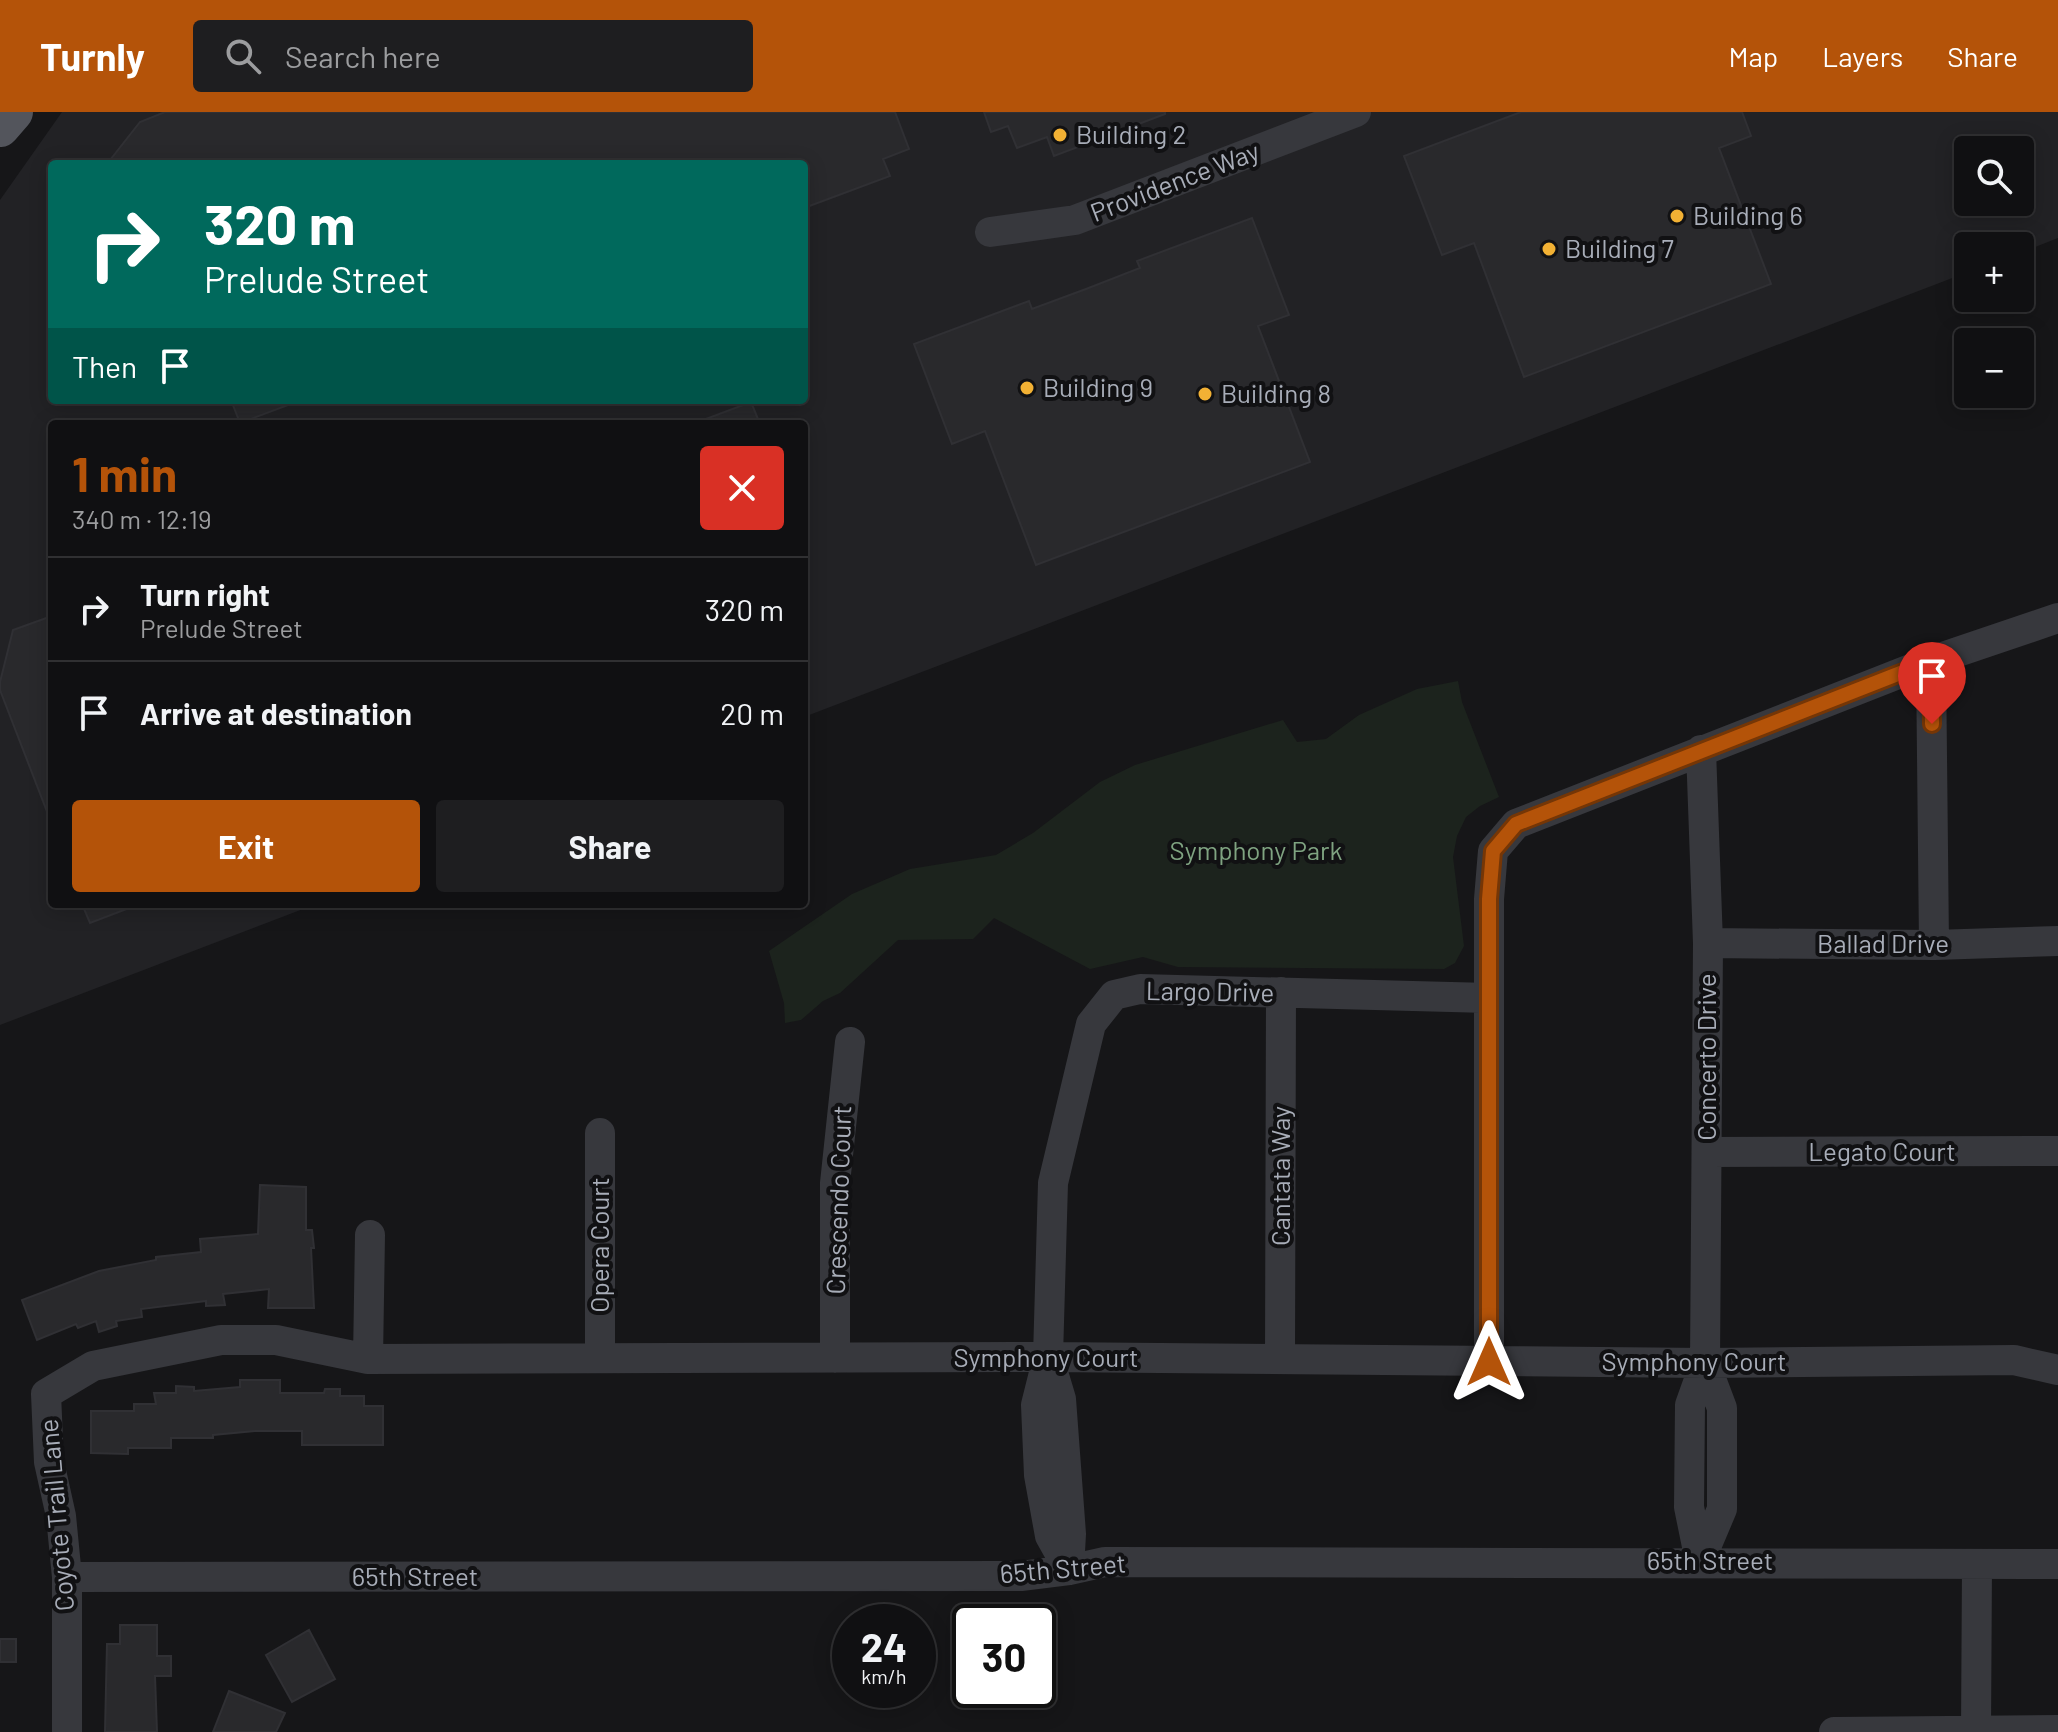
<!DOCTYPE html>
<meta charset="utf-8">
<style>
:root{--surface:#101012;--page:#1e1e20;--text:#f1f3f6;--muted:#9c9d9f;--line:#303032;--accent:#b45309}
body{margin:0;font-family:Barlow,sans-serif;background:var(--page);color:var(--text);height:100vh;display:flex;flex-direction:column;font-size:30px;white-space:nowrap}
*{box-sizing:border-box;margin:0}
p{font-size:26px;color:var(--muted)}
.icon{flex:none;width:44px;height:44px;fill:none;stroke:currentColor;stroke-width:2;stroke-linecap:round;stroke-linejoin:round}
.map{position:relative;flex:1;overflow:hidden}
.side{position:absolute;left:48px;top:308px;width:760px;height:488px;display:flex;flex-direction:column;background:var(--surface);border-radius:8px;box-shadow:0 4px 20px #0003,0 0 0 2px var(--line)}
.side>*{flex:none}
.guide{position:absolute;left:48px;top:48px;width:760px;height:244px;border-radius:8px;box-shadow:0 4px 20px #0003,0 0 0 2px var(--line);background:#00695c;color:#fff;overflow:hidden}
.buttons{position:absolute;left:1954px;top:24px;display:grid;gap:16px}
.buttons a{display:grid;place-items:center;width:80px;height:80px;border-radius:8px;background:var(--surface);box-shadow:0 4px 20px #0003,0 0 0 2px var(--line);font-size:40px}
.speed{position:absolute;left:832px;top:1492px;display:flex;gap:16px;font-size:40px;font-weight:700;text-align:center}
.speed>*{display:grid;place-content:center;width:104px;height:104px;border-radius:50%;background:var(--surface);box-shadow:0 4px 20px #0003,0 0 0 2px var(--line);line-height:1}
.speed small{font-size:20px;font-weight:400}
.speed .limit{border:4px solid #111;border-radius:12px;background:#fff;color:#111}
.pin{position:absolute;display:grid;place-items:center;width:68px;height:68px;color:#fff;margin:-82px -34px;border-radius:50% 50% 50% 0;rotate:-45deg;box-shadow:0 0 8px #0007}
.pin .icon{rotate:45deg}
.me{position:absolute;width:88px;margin:-44px;rotate:0deg;stroke-linejoin:round;filter:drop-shadow(0 0 6px #0008)}
.turn{display:flex;align-items:center;gap:28px;height:168px;padding:0 24px;font-size:36px}
.turn .icon{width:104px;height:104px;stroke-width:2.5}
.turn b{display:block;font-size:56px;line-height:68px}
.then{display:flex;align-items:center;height:76px;padding:0 24px;background:#0003;gap:16px;font-size:30px}
.round{display:grid;place-items:center;flex:none;width:84px;height:84px;border-radius:8px;background:var(--page)}
.headline{display:flex;align-items:center;justify-content:space-between;height:136px;padding:0 24px}
h1{font-size:48px;font-weight:700;line-height:60px;color:var(--accent)}
.cta{display:flex;gap:16px;margin-top:auto;padding:16px 24px}
.cta a{flex:1;height:92px;border-radius:8px;background:var(--accent);color:#fff;font-size:32px;font-weight:700;line-height:92px;text-align:center}
.cta a+a{background:var(--page);color:var(--text)}
ul{padding:0;list-style:none}
li{display:flex;align-items:center;gap:24px;height:104px;padding:0 24px;border-top:2px solid var(--line)}
li div{flex:1}
li b{display:block;font-size:30px}
li em{font-style:normal}
header{display:flex;align-items:center;gap:48px;box-sizing:border-box;height:112px;padding:0 40px;background:var(--accent);color:#fff}
header strong{font-size:38px}
nav{display:flex;gap:44px;margin-inline-start:auto;font-size:28px}
.search{width:560px;height:72px;background:var(--page);display:flex;align-items:center;gap:20px;box-sizing:border-box;padding:0 28px;border-radius:8px;color:var(--muted);font-size:30px}
.map>svg:first-child{display:block}
.built{fill:#222225;fill-rule:evenodd}
.green{fill:#1c231d}
.building{fill:#29292c;stroke:#303034;stroke-width:2}
.lines{fill:none;stroke-linecap:round;stroke-linejoin:round}
.minor{stroke:#37383d;stroke-width:30}
.major{stroke:#53555c;stroke-width:40}
.route-casing{stroke:#753606;stroke-width:20}
.route{stroke:#b45309;stroke-width:14}
.poi-dot{fill:#f2b134;stroke:#111113;stroke-width:3}
.labels{text-anchor:middle;stroke-width:8;stroke-linejoin:round;paint-order:stroke}
.poi-label{font-size:26px;fill:#a8adb8;stroke:#111113;text-anchor:start}
.street-label{font-size:26px;fill:#a8adb8;stroke:#111113}
.park-label{font-size:26px;fill:#7fa381;stroke:#111113}
</style>
<header>
<strong>Turnly</strong>
<div class="search"><svg class="icon" aria-label="search" viewBox="0 0 24 24"><circle cx="10" cy="10" r="6"/><path d="M15 15l6 6"/></svg>Search here</div>
<nav><a>Map</a><a>Layers</a><a>Share</a></nav>
</header>
<div class="map">
<svg width="2058" height="1620" viewBox="0 0 2058 1620">
<rect width="100%" height="100%" fill="#161618"/>
<path class="built" d="M62 0H2058V126L2020 141V134H1968V160L804 605V312H52V792H316L0 913V88ZM1968 38H2020V90H1968ZM52 52H804V288H52Z"/>
<path class="green" d="M1458 569 1462 590 1499 685 1480 694 1466 705 1457 724 1453 745 1464 834 1455 851 1444 857 1178 855 1143 845 1090 857 994 806 973 827 898 828 840 881 823 889 801 908 785 911 784 891 769 839 852 782 910 757 996 743 1033 721 1100 670 1135 653 1283 608 1297 630 1326 627 1359 603 1417 577Z"/>
<path class="building" d="M165 0H895L909 37 883 47 890 64 804 96V52H107L140 10Z
M984 0H1165V2L1054 44 1047 25 1017 36 1008 14 991 20Z
M1521 0H1742L1751 24 1719 36 1771 172 1524 265 1474 131 1442 143 1404 44Z
M1252 106 1289 203 1258 214 1310 350 1036 453 985 319 952 332 914 232 1029 189 1032 197 1086 177 1140 156 1137 149Z
M231 288H296V290L240 311Z
M751 290 760 312H698V310Z
M52 504V709L51 710 0 578V570L13 518Z
M82 792H137V793L90 811Z
M260 1073 306 1075V1118H312L314 1136H311L314 1196H268L269 1177 223 1182 225 1193 206 1194V1189L141 1197 142 1205 116 1209 117 1214 99 1220 96 1209 78 1216 76 1212 37 1228 22 1188 99 1159 156 1148V1145L201 1140 200 1127 258 1122Z
M240 1268H280V1281H324L325 1277H340V1284H364V1294H383V1333H302V1319H255L213 1323V1326H171V1336H128V1342L91 1341V1299H134V1292H156L154 1281H176V1274L194 1275V1279L240 1275Z
M120 1513H157V1544H171V1564H155L157 1620H105L107 1532H120Z
M309 1518 335 1567 292 1590 266 1543Z
M0 1527H16V1550H0Z
M229 1579 285 1601 276 1620H213Z"/>
<g class="lines">
<path class="minor" d="M990 120 1075 108 1356 0
M1931 549 1934 833
M1708 831 1934 833 2058 829
M600 1021V1246
M1707 1040 2058 1039
M835 1246V1071L850 930
M368 1247 370 1123
M1049 1247 1061 1287 1071 1422 1069 1457
M1280 1247 1281 880
M1489 1250V787L1493 739 1516 712 1931 549 2058 506
M1700 1449 1689 1395 1690 1293 1705 1251 1708 831 1701 638
M1700 1449 1722 1397V1296L1705 1251
M1069 1458 1050 1424 1039 1363 1036 1293 1048 1245 1053 1071 1091 912 1114 883 1140 877 1489 886
M67 1465 1021 1464 1069 1458 1105 1450 2058 1452
M1976 1619 1977 1452
M67 1620V1465L61 1404 49 1350 46 1282 93 1254 221 1228H276L368 1247 1048 1245 1705 1251 2014 1248 2058 1258
M1834 1620 2058 1618"/>
<path class="major" d="M0 15 13 0"/>
</g>
<g class="lines">
<defs>
<path id="route" d="M1489 1250V787L1493 739 1516 712 1931 549 1932 612"/>
</defs>
<use href="#route" class="route-casing"/>
<use href="#route" class="route"/>
</g>
<g class="poi-dot">
<circle cx="1060" cy="23" r="8"/>
<circle cx="1677" cy="104" r="8"/>
<circle cx="1549" cy="137" r="8"/>
<circle cx="1027" cy="276" r="8"/>
<circle cx="1205" cy="282" r="8"/>
</g>
<g class="labels">
<g class="poi-label">
<text x="1076" y="32">Building 2</text>
<text x="1693" y="113">Building 6</text>
<text x="1565" y="146">Building 7</text>
<text x="1043" y="285">Building 9</text>
<text x="1221" y="291">Building 8</text>
</g>
<g class="street-label">
<text transform="translate(1175 70) rotate(-21)" y="9">Providence Way</text>
<text x="1883" y="841">Ballad Drive</text>
<text transform="translate(1210 880) rotate(1)" y="9">Largo Drive</text>
<text transform="translate(1707 945) rotate(-90)" y="9">Concerto Drive</text>
<text x="1882" y="1049">Legato Court</text>
<text transform="translate(1281 1064) rotate(-90)" y="9">Cantata Way</text>
<text transform="translate(839 1088) rotate(-88)" y="9">Crescendo Court</text>
<text transform="translate(600 1133) rotate(-90)" y="9">Opera Court</text>
<text x="1046" y="1255">Symphony Court</text>
<text x="1694" y="1259">Symphony Court</text>
<text transform="translate(57 1403) rotate(-95)" y="9">Coyote Trail Lane</text>
<text x="1710" y="1458">65th Street</text>
<text transform="translate(1063 1457) rotate(-5)" y="9">65th Street</text>
<text x="415" y="1474">65th Street</text>
</g>
<g class="park-label">
<text x="1256" y="748">Symphony Park</text>
</g>
</g>
</svg>
<div class="buttons">
<a><svg class="icon" aria-label="search" viewBox="0 0 24 24"><circle cx="10" cy="10" r="6"/><path d="M15 15l6 6"/></svg></a>
<a>+</a>
<a>−</a>
</div>
<div class="speed"><div>24<small>km/h</small></div><div class="limit">30</div></div>
<div class="pin" style="left:1932px;top:612px;background:#d93025"><svg class="icon" aria-label="arrive" viewBox="0 0 24 24"><path d="M6 21V4h12l-3 4 3 4H6"/></svg></div>
<svg class="me" style="left:1489px;top:1250px" viewBox="-20 -20 40 40"><path d="M0-17L14 15 0 8-14 15z" fill="#b45309" stroke="#fff" stroke-width="4"/></svg>
<div class="guide">
<div class="turn"><svg class="icon" aria-label="right" viewBox="0 0 24 24"><path d="M7 20v-9h11M14 6l5 5-5 5"/></svg><div><b>320 m</b>Prelude Street</div></div>
<div class="then">Then<svg class="icon" aria-label="arrive" viewBox="0 0 24 24"><path d="M6 21V4h12l-3 4 3 4H6"/></svg></div>
</div>
<section class="side">
<div class="headline"><div><h1>1 min</h1><p>340 m · 12:19</p></div><a class="round" style="background:#d93025;color:#fff"><svg class="icon" aria-label="close" viewBox="0 0 24 24"><path d="M6 6l12 12M18 6L6 18"/></svg></a></div>
<ul>
<li><svg class="icon" aria-label="right" viewBox="0 0 24 24"><path d="M7 20v-9h11M14 6l5 5-5 5"/></svg><div><b>Turn right</b><p>Prelude Street</p></div><em>320 m</em></li>
<li><svg class="icon" aria-label="arrive" viewBox="0 0 24 24"><path d="M6 21V4h12l-3 4 3 4H6"/></svg><div><b>Arrive at destination</b></div><em>20 m</em></li>
</ul>
<div class="cta"><a>Exit</a><a>Share</a></div>
</section>
</div>
